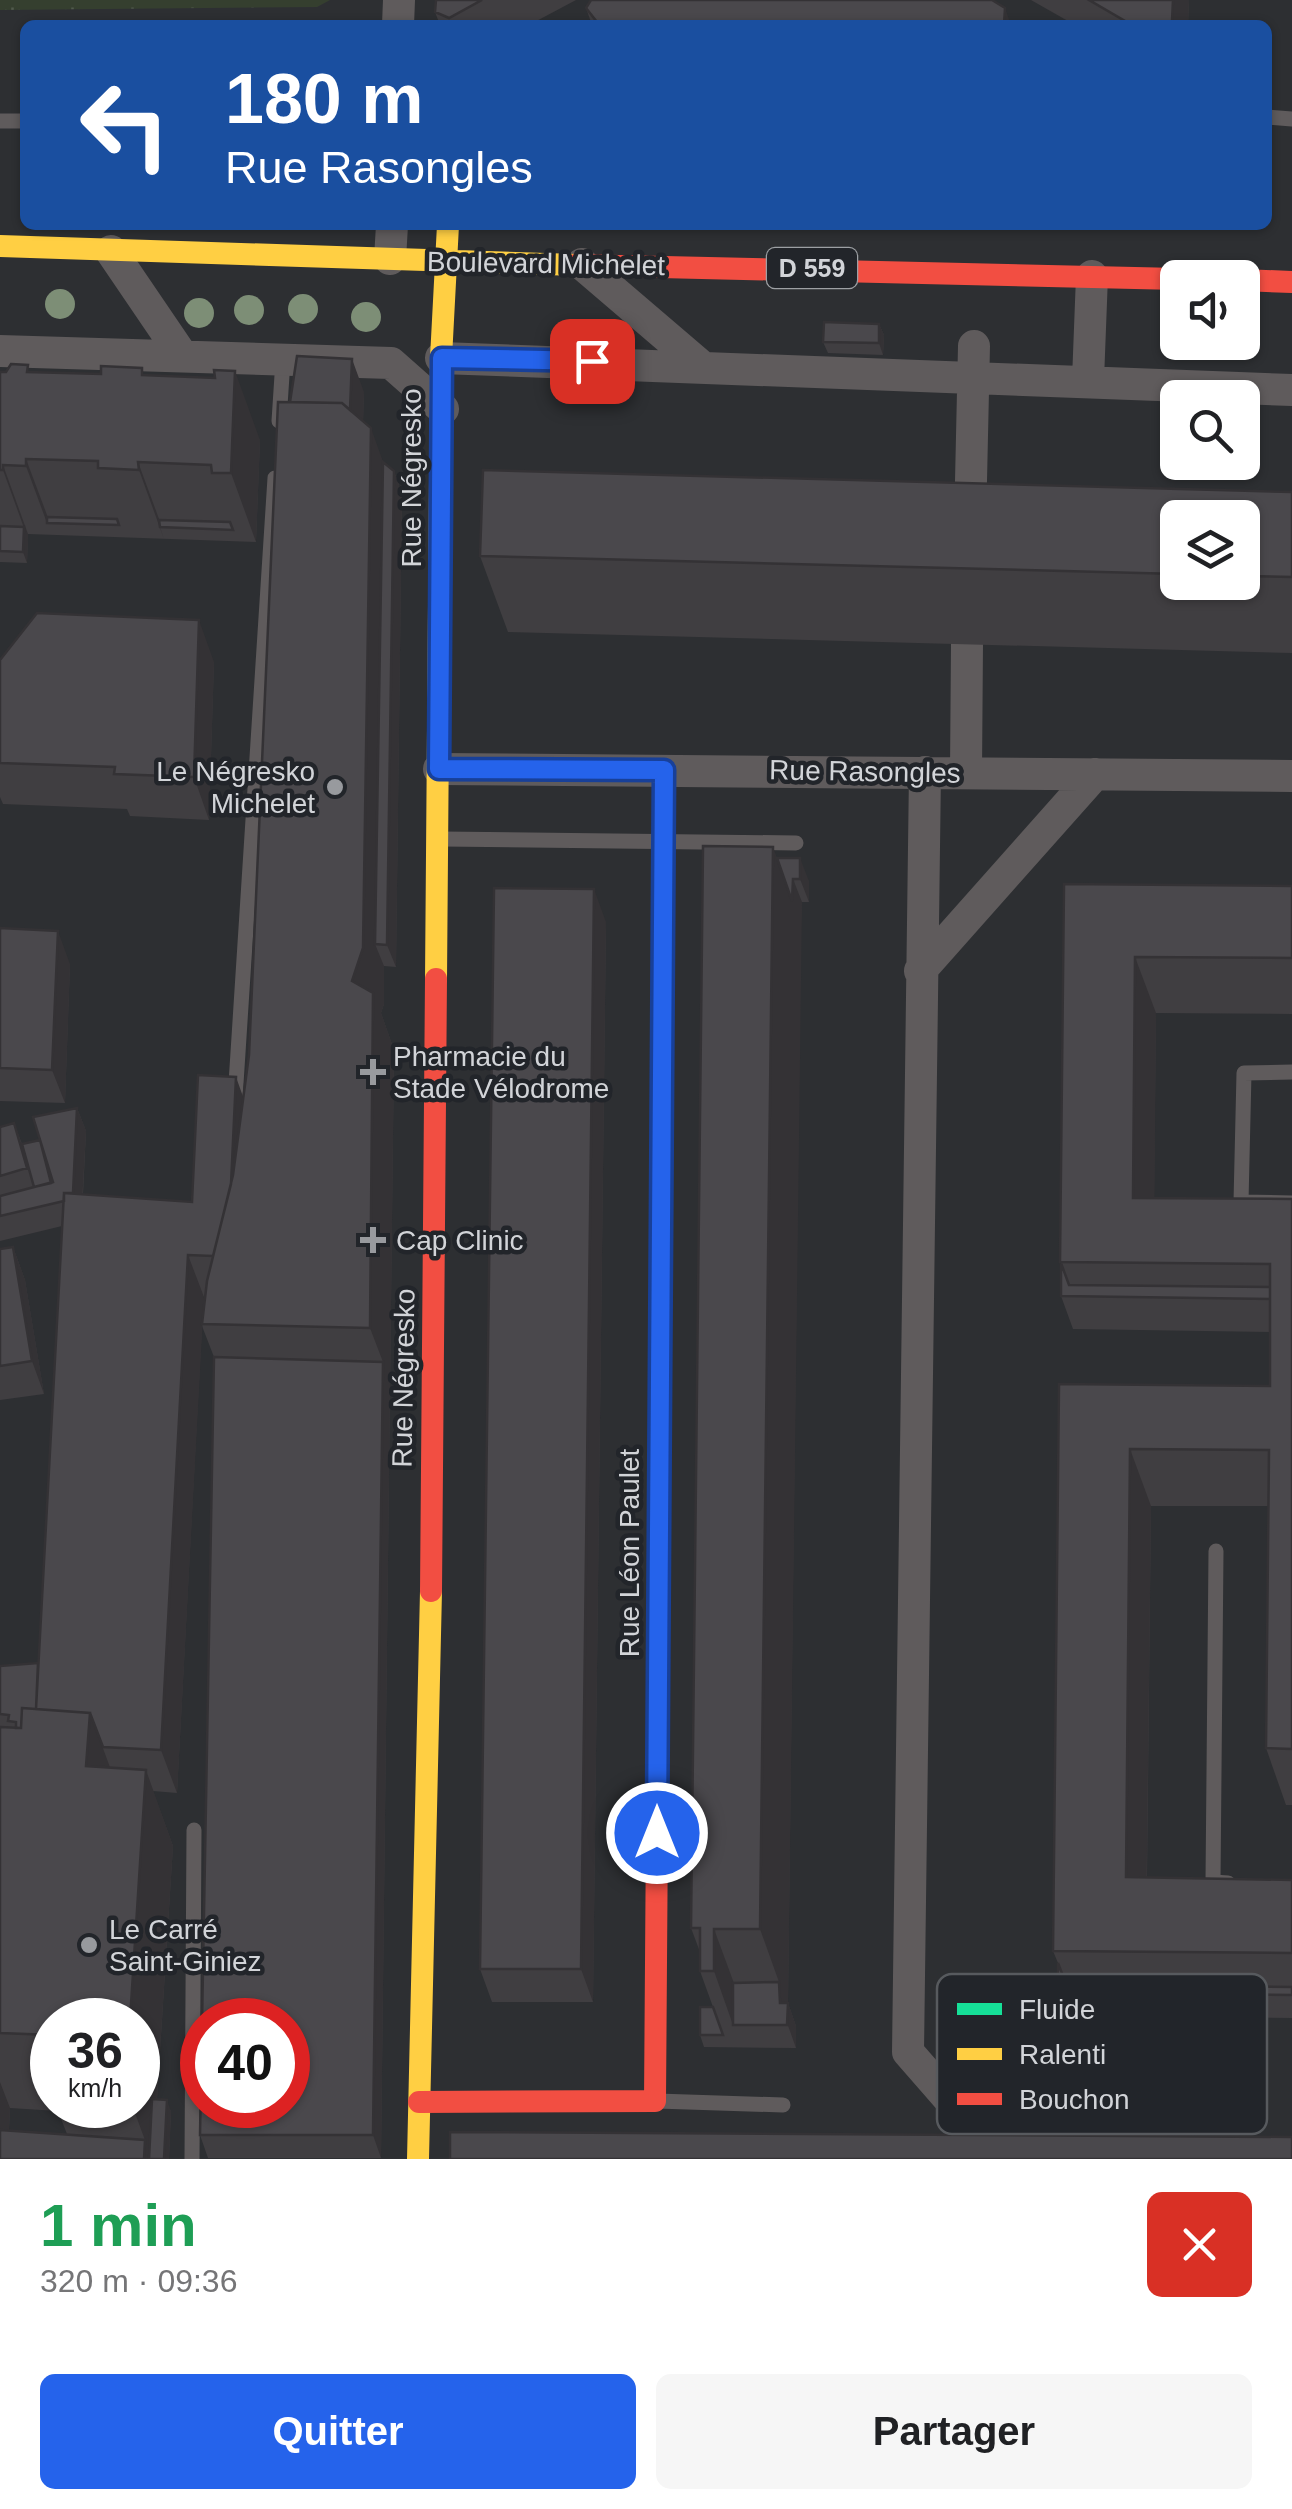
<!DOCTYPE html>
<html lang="fr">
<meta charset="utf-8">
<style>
:root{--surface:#fff;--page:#f6f6f6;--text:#202124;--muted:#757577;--accent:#2563eb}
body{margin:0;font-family:Helvetica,sans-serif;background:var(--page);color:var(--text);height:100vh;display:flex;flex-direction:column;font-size:38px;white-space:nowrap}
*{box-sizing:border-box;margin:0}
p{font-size:32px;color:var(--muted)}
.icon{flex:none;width:55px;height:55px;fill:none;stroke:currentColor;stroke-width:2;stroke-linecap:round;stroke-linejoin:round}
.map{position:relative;height:2159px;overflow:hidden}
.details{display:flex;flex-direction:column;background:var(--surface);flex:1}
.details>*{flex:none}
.guide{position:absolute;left:20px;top:20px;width:1252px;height:210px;border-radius:15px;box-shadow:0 2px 8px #0004;background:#1a4fa0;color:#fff;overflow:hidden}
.buttons{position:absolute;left:1160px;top:260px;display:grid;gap:20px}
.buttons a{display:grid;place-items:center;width:100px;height:100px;border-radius:15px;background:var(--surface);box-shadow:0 2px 8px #0004;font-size:50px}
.speed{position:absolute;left:30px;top:1998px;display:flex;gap:20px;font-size:50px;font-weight:700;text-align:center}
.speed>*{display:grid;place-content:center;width:130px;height:130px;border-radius:50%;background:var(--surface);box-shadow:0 2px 8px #0004;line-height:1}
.speed small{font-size:25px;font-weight:400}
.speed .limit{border:15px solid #d22;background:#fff;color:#111}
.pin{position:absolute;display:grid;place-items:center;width:85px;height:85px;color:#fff;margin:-42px;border-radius:20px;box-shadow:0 5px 15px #0006}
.me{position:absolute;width:110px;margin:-55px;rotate:0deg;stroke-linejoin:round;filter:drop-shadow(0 0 8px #0008)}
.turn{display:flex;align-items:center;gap:35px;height:210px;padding:0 40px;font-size:45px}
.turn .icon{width:130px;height:130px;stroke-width:2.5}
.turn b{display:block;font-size:70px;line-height:85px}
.round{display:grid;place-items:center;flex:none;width:105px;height:105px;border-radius:15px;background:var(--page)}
.headline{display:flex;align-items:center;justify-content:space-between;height:170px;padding:0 40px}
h1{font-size:60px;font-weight:600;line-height:75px;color:#1e9e55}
.action{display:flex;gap:20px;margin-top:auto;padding:20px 40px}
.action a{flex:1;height:115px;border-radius:15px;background:var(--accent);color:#fff;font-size:40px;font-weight:600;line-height:115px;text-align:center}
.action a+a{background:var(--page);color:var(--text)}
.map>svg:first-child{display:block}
.park{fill:url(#park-tufts)}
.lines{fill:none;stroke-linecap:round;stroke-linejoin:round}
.lane{stroke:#5f5b5c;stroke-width:15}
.street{stroke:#5f5b5c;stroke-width:32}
.fast{stroke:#16e098;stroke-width:22}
.slow{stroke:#ffcf43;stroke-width:22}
.jam{stroke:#f24e42;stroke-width:22}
.tree{fill:#7d8e76}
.wall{fill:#403e41;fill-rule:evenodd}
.shaded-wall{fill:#343235}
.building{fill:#4a484c;stroke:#343235;stroke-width:2.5;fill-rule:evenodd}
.route-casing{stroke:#184099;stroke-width:25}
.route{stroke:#2563eb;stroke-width:18}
.poi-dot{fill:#989a9e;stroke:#22252a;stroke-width:4}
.labels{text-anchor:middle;stroke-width:9;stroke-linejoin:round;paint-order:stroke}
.shield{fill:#22252a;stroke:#9da0a4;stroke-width:2.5}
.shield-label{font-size:25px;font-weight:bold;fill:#d2d4d8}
.street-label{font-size:28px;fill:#d2d4d8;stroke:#22252a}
.poi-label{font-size:28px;fill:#d2d4d8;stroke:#22252a;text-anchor:start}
.key{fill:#22252a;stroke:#575a5e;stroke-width:2.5}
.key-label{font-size:28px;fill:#d2d4d8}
</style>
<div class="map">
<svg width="1292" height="2159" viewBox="0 0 1292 2159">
<defs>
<pattern id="park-tufts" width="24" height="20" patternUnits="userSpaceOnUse" patternTransform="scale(2.5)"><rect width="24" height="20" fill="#353f2f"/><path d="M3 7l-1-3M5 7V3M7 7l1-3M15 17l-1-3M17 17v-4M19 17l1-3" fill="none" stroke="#515a4c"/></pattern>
</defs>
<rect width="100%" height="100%" fill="#2d2f32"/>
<path class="park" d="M0 0H330L317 7 0 10Z"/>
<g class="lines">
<path class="lane" d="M1268 117 1292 119
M0 121H25
M279 421 283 360
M442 839 796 843
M1292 1072 1244 1073 1241 1202 1292 1203
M235 1099 275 478
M1216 1551 1213 1882 1228 1883
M657 2101 783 2105
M192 2159 194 1830"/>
<path class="street" d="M398 25 399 0
M111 251 181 354
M390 259 392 225
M582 264 700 365
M0 351 391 363 443 409
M441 358 1292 390
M1088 380 1092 276
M970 526 974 346
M439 769 1292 776
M925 772 908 2052 963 2115 962 2159
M966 772 967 644
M920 971 1095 774"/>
<path class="fast" d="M659 1551 662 1045"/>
<path class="slow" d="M0 246 576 265
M436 979 441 358 448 225
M662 1045 664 770
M418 2159 431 1591"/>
<path class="jam" d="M576 265 1178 279
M1242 280 1292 282
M431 1591 436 979
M419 2102 655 2101 659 1551"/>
</g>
<g class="tree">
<circle cx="60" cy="304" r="15"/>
<circle cx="303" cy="309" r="15"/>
<circle cx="249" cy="310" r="15"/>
<circle cx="199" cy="313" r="15"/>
<circle cx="366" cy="317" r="15"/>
</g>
<path class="wall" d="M436 0H576L529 25H440L435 12Z
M1031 0H1189L1188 25H1075Z
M586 8 1011 25H592Z
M879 324 884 335 883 355 828 353 823 342Z
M0 372 145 375 260 440 256 542 28 534 27 563 0 562Z
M364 392 363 422 383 462 394 471 402 494 396 967 384 966V1004L381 1013 394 1050 381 2158H208L200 2135 214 1357 202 1326 177 1793 153 1791 173 1846 157 2099 171 2111 169 2159H0V1666L38 1663 62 1226 0 1241V1127L14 1123 22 1144 40 1140 77 1108 86 1131 83 1194 192 1202 243 1098 249 1055 290 402ZM52 2020H138V2105H52ZM10 2108 58 2111 67 2134 9 2130Z
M1292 492V653L508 632 480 556ZM1178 518H1242V582H1178Z
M0 660 214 662 209 820 130 816 127 809 3 804 0 797Z
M777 858 809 881V902H802L801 924 788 2003 796 2026V2048L704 2047 700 2035 713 2007 700 1971V1952L691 1928Z
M1064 884 1292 886V1014L1156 1013 1154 1198 1292 1199V1805H1286L1266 1748 1268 1506H1151L1147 1877 1292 1880V2018L1066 2015 1058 1992V1963L1053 1951 1059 1384 1269 1386 1270 1332 1073 1329 1061 1296Z
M606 922 593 2002H492L480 1969Z
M0 928 70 964 65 1103 0 1101Z
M13 1247 25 1280 44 1394 0 1400V1249Z
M1236 2082 1240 2094 1242 2121H1165L1161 2109Z"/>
<path class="shaded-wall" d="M1173 0H1189L1188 25H1168Z
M1005 8 1011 25H1004Z
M879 324 884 335 883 355 879 343Z
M352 359 364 392 362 460 350 426Z
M235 371 260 440 256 542 231 473Z
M371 428 391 484 375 944 384 966V1004L381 1013 394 1050 381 2158 373 2135 383 1362 370 1328 352 981Z
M26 459 50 523H47L26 466Z
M138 462 162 527H160L164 539 139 470Z
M3 465 28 534V539L3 470Z
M394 471 402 494 396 967 387 945Z
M24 527 28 539 27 563 23 552Z
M199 620 214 662 209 820 194 777Z
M773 847 792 901 793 879 802 902 788 2005V2003L796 2026V2048L780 2003 779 1982 760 1929Z
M800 858 809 881V902L800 879Z
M594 889 606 922 593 2002 581 1969Z
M58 931 70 964 65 1103 52 1070Z
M1135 957 1156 1013 1154 1254 1133 1198Z
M236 1077 251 1119 217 1257Z
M77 1108 86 1131 81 1221 73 1198Z
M13 1247 25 1280 44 1394 32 1361Z
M188 1255 204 1297 177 1793 161 1750Z
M1130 1449 1151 1506 1146 1934 1126 1877Z
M90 1713 118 1789 86 1766Z
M146 1770 173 1846 153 2159H152L132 2105H138V2020H130Z
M714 1929 742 2005 733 2025 714 1971Z
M0 2082 10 2108 8 2153 0 2130Z
M1236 2082 1240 2094 1242 2121 1238 2110Z
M167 2100 171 2111 169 2159H164Z
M145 2140 152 2159H144Z"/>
<path class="building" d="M436 0H482L449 18 435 12Z
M591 0H992L1005 8 1004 25H734L597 22 586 8Z
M1089 0H1173L1172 21 1168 25H1132Z
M824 322 879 324V343L823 342Z
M297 356 352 359 350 410 342 403 290 402Z
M11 364 28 365 27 372 101 374V366L142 368V375L215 378 214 370 235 371 231 473H212L211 465 138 462 139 470 98 468V461L26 459V466L3 465V470H0V372H6Z
M278 402 342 403 371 428 363 948 352 981 373 993 370 1328 202 1324 207 1281 233 1175 249 1055Z
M383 462 394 471 387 945 375 944Z
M483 470 1292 492V577L1242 576V518H1178V574L480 556Z
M47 517 117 519 119 525 47 523Z
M159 520 230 522 233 530 160 527Z
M0 526 24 527 23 552 0 551Z
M37 613 199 620 194 777 114 774 115 767 0 763V660Z
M703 846 773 847 760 1929H714V1971H700V1928H691Z
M777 858H800V879H793L792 901Z
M1064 884 1292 886V958L1135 957 1133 1198 1292 1199V1749L1266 1748 1269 1450 1130 1449 1126 1877 1292 1880V1953L1053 1951 1059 1384 1270 1386V1264L1060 1262Z
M494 888 594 889 581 1969H480Z
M0 928 58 931 52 1070 0 1068Z
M198 1075 236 1077 231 1184 213 1256 188 1255 161 1750 103 1747 90 1713 36 1709 64 1193 192 1202Z
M77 1108 73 1193H64V1201L0 1216V1196L53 1182 33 1117Z
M14 1123 27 1168 0 1176V1127Z
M40 1140 51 1183 34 1187 22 1144Z
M13 1247 32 1361 0 1366V1249Z
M1061 1263 1069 1285 1270 1287V1299L1061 1296Z
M214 1357 383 1362 373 2135H200ZM202 2020H288V2105H202Z
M38 1663 36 1709 22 1708 21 1728H16V1722L8 1721 9 1715 0 1714V1666Z
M22 1708 90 1713 86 1766 146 1770 130 2020H52V2082L48 2081 51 2035 0 2033V1727L21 1728Z
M1058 1963 1066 1984 1292 1987V1995L1058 1992Z
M779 1982 780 2003H788L787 2025H733V1983Z
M700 2007H713L723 2035H700Z
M152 2099 167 2100 164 2159H149Z
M0 2130 145 2140 144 2159H0Z
M450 2132 1292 2137V2159H450Z"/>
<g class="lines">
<defs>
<path id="route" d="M592 361 442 358 439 769 664 770 657 1833"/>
</defs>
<use href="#route" class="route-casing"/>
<use href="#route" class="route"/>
</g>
<g class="poi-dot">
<circle cx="335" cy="787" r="10"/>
<path d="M368 1057h10v10h10v10h-10v10h-10v-10h-10v-10h10z"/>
<path d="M368 1225h10v10h10v10h-10v10h-10v-10h-10v-10h10z"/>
<circle cx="89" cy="1945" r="10"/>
</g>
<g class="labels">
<rect class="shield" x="767" y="248" width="90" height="40" rx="8"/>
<g class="shield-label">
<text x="812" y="277">D 559</text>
</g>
<g class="street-label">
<text transform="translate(546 263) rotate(1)" y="10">Boulevard Michelet</text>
<text transform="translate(411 478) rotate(-90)" y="10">Rue Négresko</text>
<text transform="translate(865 771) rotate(1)" y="10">Rue Rasongles</text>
<text transform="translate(403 1378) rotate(-89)" y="10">Rue Négresko</text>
<text transform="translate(629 1553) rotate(-90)" y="10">Rue Léon Paulet</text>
</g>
<g class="poi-label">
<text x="315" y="781" text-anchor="end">Le Négresko<tspan x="315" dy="32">Michelet</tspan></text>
<text x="393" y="1066">Pharmacie du<tspan x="393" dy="32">Stade Vélodrome</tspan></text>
<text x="396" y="1250">Cap Clinic</text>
<text x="109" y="1939">Le Carré<tspan x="109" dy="32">Saint-Giniez</tspan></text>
</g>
</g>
<rect x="937" y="1974" width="330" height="160" rx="15" class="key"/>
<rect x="957" y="2003" width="45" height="12" fill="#16e098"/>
<rect x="957" y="2048" width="45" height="12" fill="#ffcf43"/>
<rect x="957" y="2093" width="45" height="12" fill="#f24e42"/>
<g class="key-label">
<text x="1019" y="2019">Fluide</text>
<text x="1019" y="2064">Ralenti</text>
<text x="1019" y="2109">Bouchon</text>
</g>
</svg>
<div class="buttons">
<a><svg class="icon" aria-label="sound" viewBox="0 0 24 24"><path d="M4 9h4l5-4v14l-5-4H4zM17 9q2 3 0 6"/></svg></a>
<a><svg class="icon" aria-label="search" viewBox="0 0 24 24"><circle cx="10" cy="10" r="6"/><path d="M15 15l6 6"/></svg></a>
<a><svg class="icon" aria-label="layers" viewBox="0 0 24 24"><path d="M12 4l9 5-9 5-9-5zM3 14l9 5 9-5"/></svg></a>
</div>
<div class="speed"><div>36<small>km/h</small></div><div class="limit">40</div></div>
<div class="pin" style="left:592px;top:361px;background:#d93025"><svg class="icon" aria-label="arrive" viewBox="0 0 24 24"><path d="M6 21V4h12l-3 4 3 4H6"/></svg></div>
<svg class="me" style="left:657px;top:1833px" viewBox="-20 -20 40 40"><circle r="17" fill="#2563eb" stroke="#fff" stroke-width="3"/><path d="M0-11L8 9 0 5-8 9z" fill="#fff"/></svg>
<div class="guide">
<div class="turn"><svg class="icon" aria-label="left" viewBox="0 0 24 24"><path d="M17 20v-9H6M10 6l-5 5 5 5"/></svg><div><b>180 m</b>Rue Rasongles</div></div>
</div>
</div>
<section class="details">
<div class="headline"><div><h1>1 min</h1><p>320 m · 09:36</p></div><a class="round" style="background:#d93025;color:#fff"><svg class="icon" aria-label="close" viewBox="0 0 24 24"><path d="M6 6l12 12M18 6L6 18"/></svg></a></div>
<div class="action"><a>Quitter</a><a>Partager</a></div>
</section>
